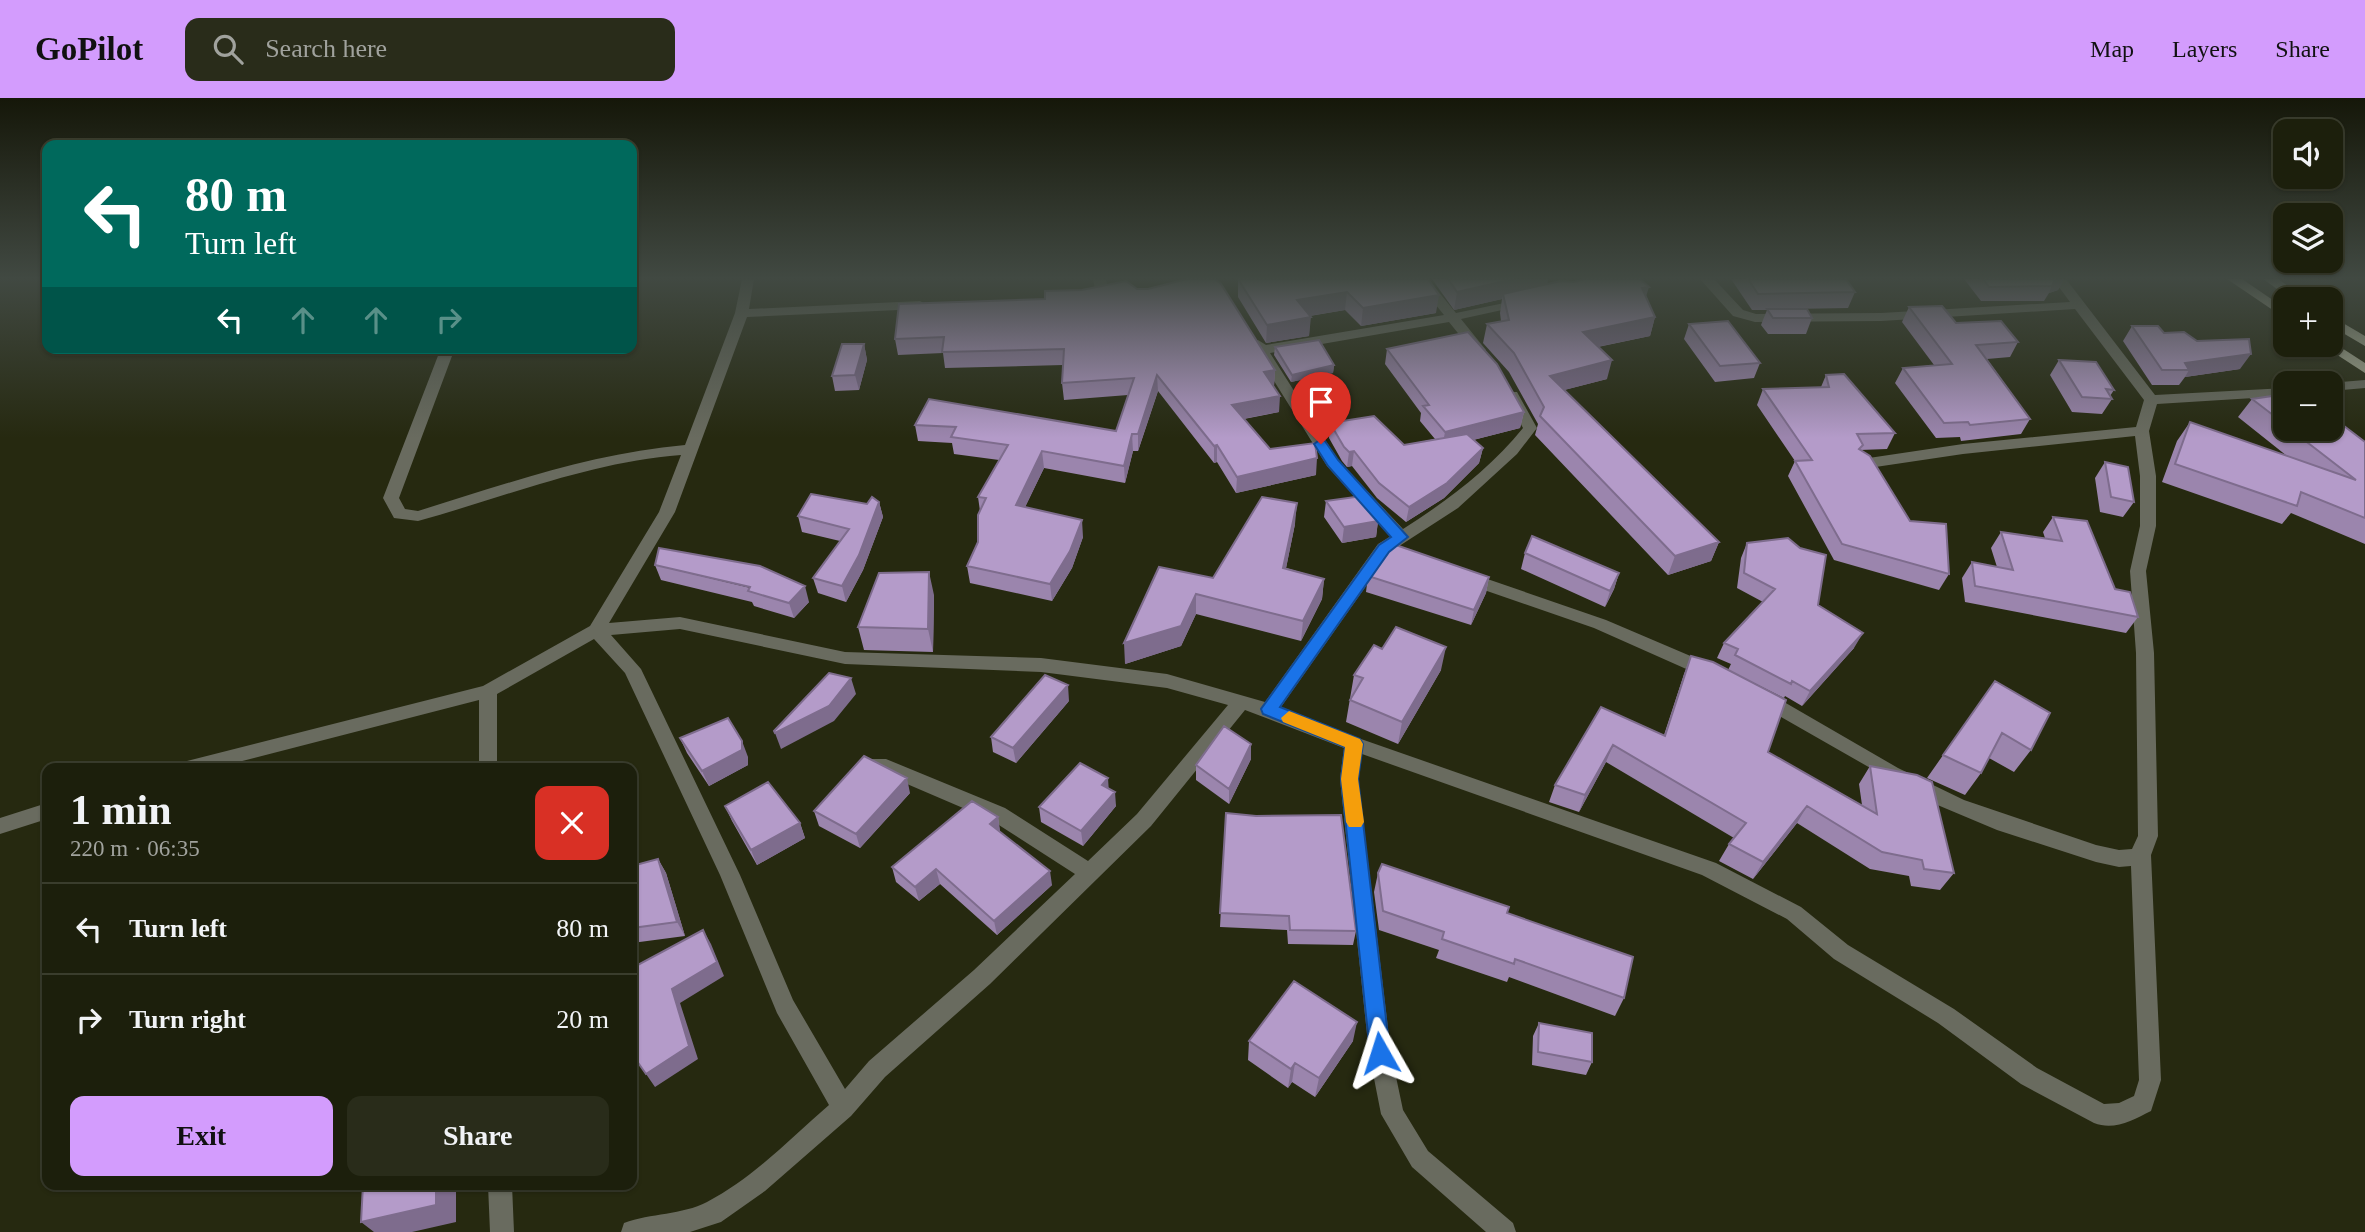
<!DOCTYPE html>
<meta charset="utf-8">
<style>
:root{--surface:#1c1f0c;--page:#292c1a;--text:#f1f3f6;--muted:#a0a29d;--line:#3a3d2d;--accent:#d39cfd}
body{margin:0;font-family:"Times New Roman",serif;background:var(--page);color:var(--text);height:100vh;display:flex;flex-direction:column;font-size:26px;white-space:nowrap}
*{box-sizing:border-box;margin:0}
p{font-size:23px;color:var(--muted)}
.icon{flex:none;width:38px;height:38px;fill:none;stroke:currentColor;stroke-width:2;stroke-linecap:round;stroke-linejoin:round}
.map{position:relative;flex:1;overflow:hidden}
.sheet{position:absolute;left:42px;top:665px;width:595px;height:427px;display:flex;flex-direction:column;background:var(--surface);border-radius:14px;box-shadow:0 2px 5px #0004,0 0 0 2px var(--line)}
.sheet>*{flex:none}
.hud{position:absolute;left:42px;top:42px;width:595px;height:214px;border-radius:14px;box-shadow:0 2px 5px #0004,0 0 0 2px var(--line);background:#00695c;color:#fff;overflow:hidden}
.buttons{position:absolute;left:2273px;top:21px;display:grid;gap:14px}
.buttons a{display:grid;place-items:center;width:70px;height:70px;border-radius:14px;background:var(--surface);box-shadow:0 2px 5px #0004,0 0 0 2px var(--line);font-size:35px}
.pin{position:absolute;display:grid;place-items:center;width:60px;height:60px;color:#fff;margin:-72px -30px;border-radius:50% 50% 50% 0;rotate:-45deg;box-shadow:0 0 7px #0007}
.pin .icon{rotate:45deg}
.me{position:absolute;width:77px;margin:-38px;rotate:354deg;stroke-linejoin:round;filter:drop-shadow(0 0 5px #0008)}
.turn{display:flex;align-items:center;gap:24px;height:147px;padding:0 28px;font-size:32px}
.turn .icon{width:91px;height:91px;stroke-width:2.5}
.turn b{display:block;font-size:49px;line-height:60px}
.lanes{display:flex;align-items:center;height:66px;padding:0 28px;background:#0003;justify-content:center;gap:35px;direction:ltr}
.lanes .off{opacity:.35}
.round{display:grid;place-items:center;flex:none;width:74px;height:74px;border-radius:14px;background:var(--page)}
.overview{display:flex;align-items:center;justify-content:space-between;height:119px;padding:0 28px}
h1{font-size:42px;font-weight:600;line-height:52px}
.cta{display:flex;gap:14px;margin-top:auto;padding:14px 28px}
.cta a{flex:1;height:80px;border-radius:14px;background:var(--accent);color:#111;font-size:28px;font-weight:600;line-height:80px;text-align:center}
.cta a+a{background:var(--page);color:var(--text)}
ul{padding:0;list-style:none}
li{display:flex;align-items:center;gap:21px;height:91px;padding:0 28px;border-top:2px solid var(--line)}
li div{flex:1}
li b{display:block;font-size:26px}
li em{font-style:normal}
header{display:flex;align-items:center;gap:42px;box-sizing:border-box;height:98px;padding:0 35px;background:var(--accent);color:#111}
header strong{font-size:33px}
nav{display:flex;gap:38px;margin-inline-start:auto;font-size:24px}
.search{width:490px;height:63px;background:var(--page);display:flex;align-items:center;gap:18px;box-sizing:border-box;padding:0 24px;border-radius:14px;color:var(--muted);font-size:26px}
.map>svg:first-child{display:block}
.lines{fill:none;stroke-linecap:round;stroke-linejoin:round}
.minor{fill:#696b5f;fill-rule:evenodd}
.primary{fill:#abaf96;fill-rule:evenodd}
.wall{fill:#9b85ad}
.shaded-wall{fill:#7e6c8d}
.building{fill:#b49bc9;stroke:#7e6c8d;stroke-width:2}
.route{fill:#1a73e8;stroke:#114b97;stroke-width:2}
.slow{fill:#f59e0b}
</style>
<header>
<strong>GoPilot</strong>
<div class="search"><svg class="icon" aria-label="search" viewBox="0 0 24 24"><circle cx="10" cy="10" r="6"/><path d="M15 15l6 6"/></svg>Search here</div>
<nav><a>Map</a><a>Layers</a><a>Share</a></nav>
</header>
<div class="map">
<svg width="2365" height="1134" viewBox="0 0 2365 1134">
<rect width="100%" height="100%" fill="#262910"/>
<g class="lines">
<path class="minor" d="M742 181H754L749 211 920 203 927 207 920 211 747 219 675 414 609 525 680 519 845 554 1041 560 1167 576 1265 604 1378 446 1391 438 1327 368 1251 246 1258 242 1266 247 1444 217 1415 181H1428L1456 215 1529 200V206L1461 221 1486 252 1479 256 1474 255 1449 224 1270 255 1338 362 1403 431C1447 403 1490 371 1523 330L1505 297 1507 294H1517L1537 330 1517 356 1458 410 1390 454 1281 609 1361 641 1716 765 1801 809 1848 847 1954 911 2037 970 2104 1006 2119 1005 2134 998 2139 982 2131 768 2119 769 2096 764 1997 732 1928 703 1755 604 1752 599 1755 594H1767L1898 670 1964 702 2096 747 2119 752 2132 751 2138 738 2136 555 2130 473 2140 428V378L2135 338 1963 356 1862 371 1854 366 1862 361 1963 346 2136 329 2144 302 2075 211 1881 223 1755 224 1733 218 1700 181H1714L1743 212 1756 216 1881 215 2070 204 2053 181H2066L2155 297 2286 290V298L2157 306 2149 333 2156 378V428L2146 473 2154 555 2158 738 2151 757 2161 982 2151 1013C2133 1022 2114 1033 2094 1025L2021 986 1938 925 1834 861 1787 821 1702 777 1362 656 1358 681 1391 955 1403 1012 1428 1053 1513 1125 1516 1134H1486L1412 1069 1381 1016 1369 955 1340 681 1344 650 1245 612 1151 728 990 886 885 979 851 1018 765 1093 721 1124 690 1134H621L624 1125C651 1115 682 1117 707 1104 753 1080 791 1040 829 1007L777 915 720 777 625 575 594 541 497 596V670H479V602L215 670H178L180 665 187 663 483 588 590 528 659 414 681 357C590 364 505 399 418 423L394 420 383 400 441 250H455L399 400 405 411 418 413C505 386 593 355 685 347L735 215ZM680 531 845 566 1041 574 1167 590 1228 607 1137 716 1088 763 1005 710 886 661H872L870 666 872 671 991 722 1075 776 974 872 869 963 845 991 793 902 740 777 641 571 611 537Z
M1093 181H1106L1108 193 1093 202H1083V196L1095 191Z
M2365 282V290L2331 293 2329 285Z
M1467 474 1606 522 1714 568 1717 573 1708 580 1702 578 1594 530 1461 484 1459 480Z
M47 705V721L0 736V720Z
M488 1087H512L514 1134H490Z"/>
<path class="primary" d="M2227 181H2242L2286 211V221Z
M2263 181H2278L2307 201H2291Z
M2331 218 2365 238V248L2331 228Z
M2331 243 2365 265V275L2322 247H2331Z"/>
</g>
<path class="wall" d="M1238 181H1428L1436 215 1361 228 1345 212 1310 218 1309 238 1266 245 1238 199Z
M1432 181H1548L1547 186 1646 198 1655 219 1650 238 1598 249 1607 281 1564 292 1719 444 1711 463 1668 477 1535 337 1538 326 1509 274 1483 245 1487 226 1501 223 1500 215 1502 201 1454 212Z
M1731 181H1846L1855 194 1848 210 1790 211 1812 220 1806 236H1768L1761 227 1767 212H1752Z
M1964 181H2064L2058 192 2049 195 2044 203H1981Z
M1137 191 1275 272 1274 288 1279 314 1244 321 1270 351 1316 377 1236 395 1217 364 1214 365 1158 293 1138 353H1133L1125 385 1044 370 1025 409 1083 439 1072 470 1052 503 970 485 967 468 978 444 980 413 978 399 999 362 954 356 952 345 918 343 915 327 1116 333 1128 297 1064 302 1062 285 1063 267 945 270 943 255 898 257 895 241 1045 201Z
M1909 209 2018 244 2010 259 1987 261 2030 321 2021 336 1961 343 1960 339 1936 340 1895 285 1903 270 1934 267 1902 224Z
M1689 226 1760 265 1754 280 1715 284 1684 241Z
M2132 228 2197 243 2240 271 2185 279 2179 287H2152L2123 243Z
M864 246 867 262 859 292 835 293 832 278Z
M1275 249 1334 267 1333 275 1291 284 1274 257Z
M1387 251 1524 314 1520 330 1473 342 1483 350 1479 365 1444 400 1406 424 1377 400 1352 368 1347 369 1342 363 1329 340 1330 325 1404 347 1435 341 1420 323 1421 315 1385 266Z
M2059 262 2114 292 2110 298 2112 301 2102 316 2072 314 2050 277Z
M1826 277 1895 335 1887 351 1860 352 1910 423 1949 476 1939 492 1834 462 1788 378 1795 363 1757 307 1763 291 1821 289Z
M2286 296V331H2331L2365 344V446L2291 415 2282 426 2162 384 2177 343 2190 324 2287 358 2238 319 2252 301Z
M2105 364 2134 404 2123 419 2100 414 2095 380Z
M1326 403 1378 423 1376 439 1342 445 1324 419Z
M879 404 883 419 863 472 846 504 818 495 813 480 840 443 802 434 798 418Z
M2053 419 2138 519 2126 535 1965 504 1962 480 1972 464 1997 469 1991 450 2001 434 2045 440 2043 434Z
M1295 426 1286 470 1324 481 1322 501 1301 543 1196 516 1181 548 1125 566 1213 480Z
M1747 445 1818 507 1854 550 1802 608 1785 598 1784 600 1740 578 1768 654 1862 707 1859 686 1870 668 1954 775 1940 792 1911 788 1909 778 1870 771 1797 725 1753 781 1719 763 1729 746 1734 740 1606 664 1579 714 1549 704 1555 687 1601 609 1664 637 1684 576 1691 558 1728 572 1731 566 1717 560 1724 545 1763 504 1737 490 1741 460Z
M1525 455 1619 475 1614 491 1605 509 1521 471Z
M655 467 809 504 794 520 754 508 752 504 661 482Z
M1368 478 1489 479 1486 495 1471 527 1366 494Z
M934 497 933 554 864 552 858 529Z
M1382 551 1441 572 1398 646 1346 624 1354 577Z
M1995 583 2031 652 2014 674 1989 660 1981 675 1965 697 1927 680Z
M1069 603 1016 665 993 654 991 639Z
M680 640 748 659V667L709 688 687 655Z
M1251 646V661L1229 706 1196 682V667Z
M1108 680V690L1116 708 1083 748 1041 724 1039 709Z
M910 695 860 750 819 728 814 713Z
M725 708 800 725 805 740 757 767 732 723Z
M1226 715 1356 833 1353 847 1288 846 1287 832 1220 829Z
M998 719 1000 734 1052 787 997 837 940 786 919 803 896 784 892 769Z
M658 761 666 775 685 838 632 845V768Z
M1378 775 1507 815 1624 900 1615 918 1509 879 1507 884 1436 860 1439 852 1379 832 1374 794Z
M1539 925 1592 964 1586 977 1532 967 1533 938Z
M1249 943H1353L1315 999 1292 984 1288 990 1248 962Z"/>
<path class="shaded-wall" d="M1514 181H1548L1546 192 1503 196 1502 201 1454 212 1457 194Z
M2054 181H2064L2058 192 2049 195Z
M1649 189 1643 208 1642 190Z
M1347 194 1345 212 1296 220 1297 202Z
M1439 197 1436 215 1361 228 1363 210Z
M1311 219 1309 238 1266 245 1267 227Z
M1655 219 1650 238 1577 253 1583 234Z
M864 246 867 262 859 292 855 277Z
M2251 256 2240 271 2185 279 2189 272 2185 265Z
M1612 262 1607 281 1545 297 1550 278Z
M1334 267 1333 275 1291 284 1292 277Z
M1275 272 1274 288 1264 274Z
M1157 277 1158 293 1138 353V336Z
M1280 298 1279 314 1232 323V307Z
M1524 314 1520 330 1442 350 1445 334Z
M1132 336 1133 353 1125 385 1124 368Z
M1217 347V364L1214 365V348Z
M1483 350 1479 365 1444 400 1406 424 1409 409Z
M1042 353 1044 370 1018 424 1016 407Z
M1354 353 1352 368 1347 369 1349 354Z
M1317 360 1316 377 1236 395 1237 379Z
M879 404 883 419 863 472 846 504 842 488Z
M1297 405 1295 426 1282 490 1283 470Z
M1082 422 1083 439 1072 470 1052 503 1050 486Z
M1378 423 1376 439 1342 445 1344 429Z
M1719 444 1711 463 1668 477 1675 458Z
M929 474 934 497 933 554 928 531Z
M1619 475 1614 491 1605 509 1610 493Z
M1489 479 1486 495 1471 527 1474 512Z
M1324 481 1322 501 1301 543 1303 523Z
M805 488 809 504 794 520 789 505Z
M1196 496V516L1181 548 1125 566 1124 545Z
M1863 535 1854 550 1802 608 1810 593Z
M1446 549 1441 572 1398 646 1402 624Z
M851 580 856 596 834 623 781 651 775 635Z
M1068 587 1069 603 1016 665 1013 650Z
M742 643 748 659V667L709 688 702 673Z
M1251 646V661L1229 706V691Z
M1613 647 1606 664 1579 714 1585 697Z
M907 680 910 695 860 750 856 736Z
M1108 680 1109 695 1102 687Z
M1115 694 1116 708 1083 748 1081 733Z
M1807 708 1797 725 1753 781 1763 764Z
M998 719 1000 734 990 726Z
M800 725 805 740 757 767 751 752Z
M658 761 666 775 685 838 677 824Z
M936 771 940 786 919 803 915 789Z
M1050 773 1052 787 997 837 994 823Z
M703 832 711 846 724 878 680 905 698 961 655 989 646 976 672 891Z
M1357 924 1353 943 1315 999 1319 980Z
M1295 965 1292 984 1288 990 1291 971Z
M436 1087H456V1124L412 1134H374L361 1124Z"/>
<path class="building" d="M1187 181H1215L1221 186 1275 272 1264 274 1280 298 1232 307 1270 351 1315 345 1317 360 1237 379 1217 347 1214 348 1157 277 1138 336H1132L1124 368 1042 353 1016 407 1082 422 1070 453 1050 486 967 468 978 444V417L986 400 978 399 1008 347 951 339 956 329 915 327 929 301 1116 333 1134 280 1062 285 1064 251 942 254 944 239 895 241 899 206 1045 201V193L1082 192 1126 183 1137 191H1148Z
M1238 181H1428L1439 197 1363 210 1347 194 1297 202 1311 219 1267 227Z
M1448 181H1514L1457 194Z
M1584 181H1640L1649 189 1642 190 1655 219 1583 234 1612 262 1550 278 1719 444 1675 458 1540 318 1544 309 1514 255 1487 226 1509 222 1503 196 1561 183 1574 184Z
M1748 181H1846L1855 194 1758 196Z
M1983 181H2055L2052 188 1989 189Z
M1942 208 1956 225 2001 223 2018 244 1976 247 2030 321 1970 327 1968 324 1944 325 1903 270 1952 266 1909 209Z
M1767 211H1807L1812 220H1773Z
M1728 223 1760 265 1720 268 1689 226Z
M2132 228H2158L2164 235 2184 234 2197 243 2249 241 2251 256 2185 265 2189 272H2162Z
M1468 234 1497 266 1524 314 1445 334 1423 308 1429 307 1387 251Z
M1319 242 1334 267 1292 277 1275 249Z
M842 246H864L855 277 832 278Z
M2059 262 2096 264 2114 292 2106 291 2112 301 2082 299Z
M1844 276 1895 335 1857 336 1863 347 1859 351 1870 358 1910 423 1946 426 1949 476 1842 446 1795 363 1812 362 1763 291 1829 289 1826 277Z
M2286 296V327L2252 301Z
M1374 318 1404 347 1467 336 1483 350 1447 385 1409 409 1379 385 1354 353 1349 354 1344 349 1330 325Z
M2331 318 2365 344V420L2301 394 2297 408 2175 366 2190 324 2356 382 2290 331H2331Z
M2105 364 2128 369 2134 404 2111 399Z
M811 396 867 406 872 399 879 404 859 457 842 488 813 480 849 431 798 418Z
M1362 398 1378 423 1344 429 1326 403Z
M1262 399 1297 405 1283 470 1324 481 1303 523 1196 496 1181 528 1124 545 1159 469 1213 480Z
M2053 419 2087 423 2115 491 2130 494 2138 519 1975 488 1972 464 2013 472 2001 434 2062 443Z
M1532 438 1619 475 1610 493 1525 455Z
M1788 440 1800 450 1826 457 1818 507 1863 535 1810 593 1792 583 1791 586 1735 557 1738 551 1724 545 1775 491 1744 475 1747 445Z
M1390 445 1489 479 1474 512 1368 478Z
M659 450 760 468 805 488 789 505 748 493 750 489 655 467Z
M929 474 928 531 858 529 879 475Z
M1396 529 1446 549 1402 624 1350 602 1363 580 1354 577 1374 547 1382 551Z
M1691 558 1713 564 1786 602 1768 654 1877 716 1870 668 1917 677 1932 684 1954 775 1924 771 1922 762 1882 754 1807 708 1763 764 1729 746 1746 725 1613 647 1585 697 1555 687 1601 609 1665 638Z
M829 575 851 580 829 608 775 635 774 633Z
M1045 577 1068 587 1013 650 991 639Z
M1995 583 2050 615 2031 652 2002 635 1981 675 1943 657Z
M728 620 742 643V652L702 673 680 640Z
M1224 628 1251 646 1229 691 1196 667Z
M864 658 907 680 856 736 814 713Z
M1080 665 1108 680 1102 687 1115 694 1081 733 1039 709Z
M768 684 800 725 751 752 725 708Z
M972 703 998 719 990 726 1050 773 994 823 936 771 915 789 892 769Z
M1226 715 1256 718 1341 717 1356 833 1290 832 1289 818 1220 815Z
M658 761 677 824 632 830V768Z
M1382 766 1509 809 1507 815 1633 859 1624 900 1515 861 1514 866 1442 841 1444 834 1383 813 1378 775Z
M703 832 717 864 672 891 689 948 646 976 632 956V935L638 932 632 870Z
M1294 883 1357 924 1319 980 1295 965 1291 971 1249 943Z
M1539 925 1592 935V964L1538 954Z
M363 1087H436V1107L361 1124Z"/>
<linearGradient id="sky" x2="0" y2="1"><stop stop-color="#151709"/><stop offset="0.53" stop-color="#414942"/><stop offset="1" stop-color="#414942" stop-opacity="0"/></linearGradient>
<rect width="2365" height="340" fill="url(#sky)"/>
<path class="route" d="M1321 341 1325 343 1338 362 1408 439 1389 454 1280 609 1360 641 1363 646 1358 681 1390 955 1387 961 1380 964 1373 961 1370 955 1341 681 1345 649 1263 616 1261 611 1379 447 1391 439 1328 368 1314 346Z"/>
<path class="slow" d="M1289 613 1360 641 1363 646 1358 681 1364 724 1361 729H1349L1346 724 1341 681 1345 649 1283 624 1281 620Z"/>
</svg>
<div class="buttons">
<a><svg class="icon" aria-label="sound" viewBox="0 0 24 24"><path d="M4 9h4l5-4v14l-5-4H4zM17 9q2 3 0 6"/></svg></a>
<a><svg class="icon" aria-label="layers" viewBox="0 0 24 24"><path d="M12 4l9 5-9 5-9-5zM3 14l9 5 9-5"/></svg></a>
<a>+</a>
<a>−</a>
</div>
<div class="pin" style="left:1321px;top:346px;background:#d93025"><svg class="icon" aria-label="arrive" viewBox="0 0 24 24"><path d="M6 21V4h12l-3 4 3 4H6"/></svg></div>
<svg class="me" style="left:1380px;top:955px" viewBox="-20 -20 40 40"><path d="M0-17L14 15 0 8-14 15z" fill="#1a73e8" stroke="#fff" stroke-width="4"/></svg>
<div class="hud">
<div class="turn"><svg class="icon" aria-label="left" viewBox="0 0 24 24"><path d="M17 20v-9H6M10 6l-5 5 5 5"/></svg><div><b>80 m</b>Turn left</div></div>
<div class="lanes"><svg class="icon" aria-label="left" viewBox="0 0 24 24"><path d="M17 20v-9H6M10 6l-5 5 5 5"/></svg><svg class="icon off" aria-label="ahead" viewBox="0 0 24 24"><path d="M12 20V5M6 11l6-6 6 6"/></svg><svg class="icon off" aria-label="ahead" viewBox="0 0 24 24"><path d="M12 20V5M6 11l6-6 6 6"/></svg><svg class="icon off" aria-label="right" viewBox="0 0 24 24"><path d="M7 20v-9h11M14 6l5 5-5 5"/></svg></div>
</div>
<section class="sheet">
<div class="overview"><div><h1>1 min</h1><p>220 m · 06:35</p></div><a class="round" style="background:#d93025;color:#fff"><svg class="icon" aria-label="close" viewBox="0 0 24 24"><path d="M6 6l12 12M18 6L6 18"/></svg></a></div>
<ul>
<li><svg class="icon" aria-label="left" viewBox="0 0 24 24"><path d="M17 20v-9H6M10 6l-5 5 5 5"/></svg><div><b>Turn left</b></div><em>80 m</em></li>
<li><svg class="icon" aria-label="right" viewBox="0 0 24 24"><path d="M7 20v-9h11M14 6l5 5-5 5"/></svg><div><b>Turn right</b></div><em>20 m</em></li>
</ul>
<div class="cta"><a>Exit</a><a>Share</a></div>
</section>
</div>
